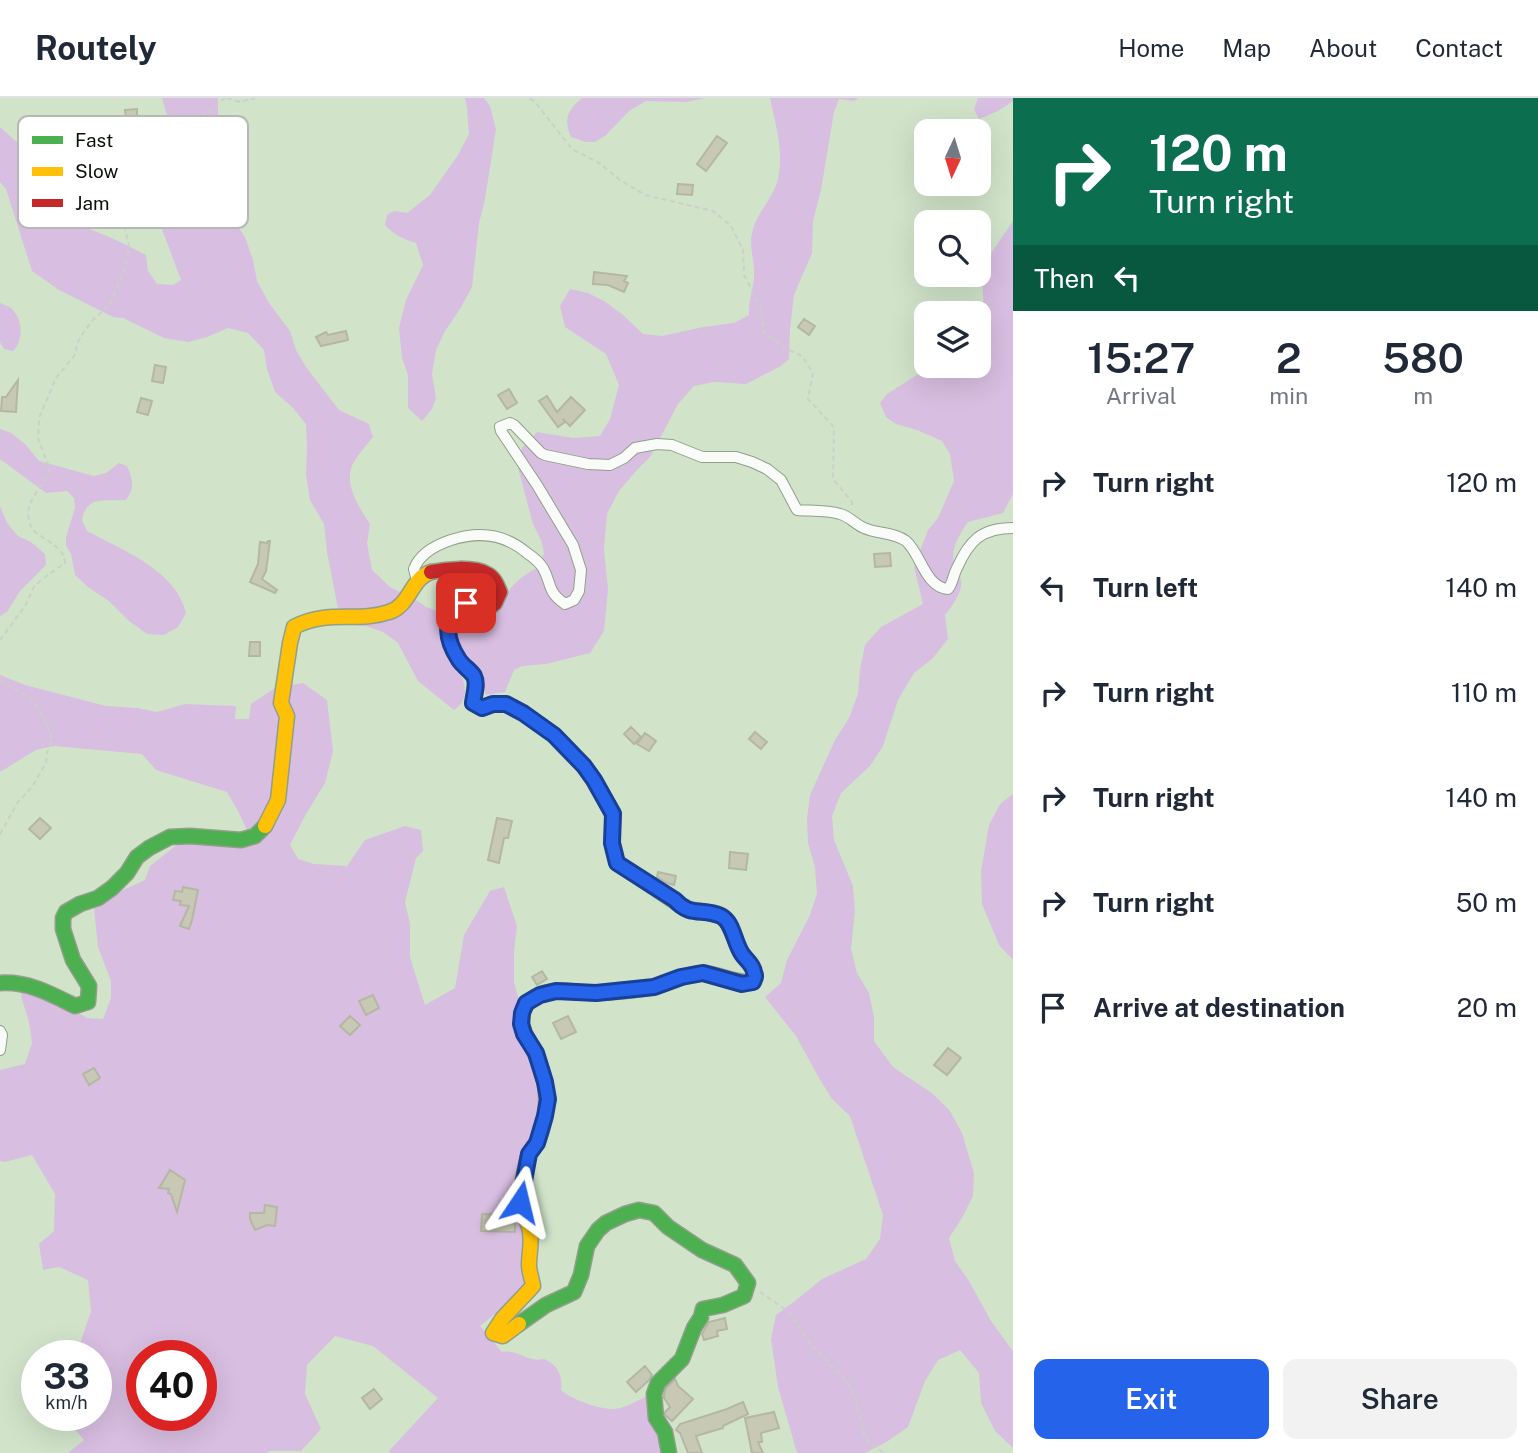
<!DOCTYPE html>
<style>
:root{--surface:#fff;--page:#f2f2f3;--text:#1f2937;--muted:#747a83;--line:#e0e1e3;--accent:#2563eb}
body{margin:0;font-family:"Public Sans",sans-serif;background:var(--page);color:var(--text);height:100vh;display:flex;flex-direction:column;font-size:26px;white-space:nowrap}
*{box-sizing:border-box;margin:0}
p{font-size:23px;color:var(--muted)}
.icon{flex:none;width:38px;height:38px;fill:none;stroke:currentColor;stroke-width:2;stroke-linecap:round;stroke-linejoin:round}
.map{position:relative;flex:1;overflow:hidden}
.sheet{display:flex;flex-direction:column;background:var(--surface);width:525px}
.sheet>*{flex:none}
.top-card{background:#0b6e4f;color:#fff;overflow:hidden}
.needle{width:46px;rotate:184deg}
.tools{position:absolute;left:914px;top:21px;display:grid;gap:14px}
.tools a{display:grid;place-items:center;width:77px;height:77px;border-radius:14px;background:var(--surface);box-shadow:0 7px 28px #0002;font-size:35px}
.speed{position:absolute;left:21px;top:1242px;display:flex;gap:14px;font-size:35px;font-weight:700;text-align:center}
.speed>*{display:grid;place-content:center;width:91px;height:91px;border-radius:50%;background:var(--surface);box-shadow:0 7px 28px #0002;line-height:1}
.speed small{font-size:18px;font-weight:400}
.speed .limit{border:10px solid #d22;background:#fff;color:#111}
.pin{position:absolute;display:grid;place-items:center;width:60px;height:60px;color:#fff;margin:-30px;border-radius:14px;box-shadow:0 4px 10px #0006}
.me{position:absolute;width:77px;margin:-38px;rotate:10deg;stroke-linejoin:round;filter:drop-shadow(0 0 5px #0008)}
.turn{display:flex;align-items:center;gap:24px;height:147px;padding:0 21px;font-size:32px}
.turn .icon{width:91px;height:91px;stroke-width:2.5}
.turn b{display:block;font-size:49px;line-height:60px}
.then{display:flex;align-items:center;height:66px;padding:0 21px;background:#0003;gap:14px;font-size:26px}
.eta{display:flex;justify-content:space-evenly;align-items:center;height:119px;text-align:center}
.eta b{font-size:42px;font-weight:600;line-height:49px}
.action{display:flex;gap:14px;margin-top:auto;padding:14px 21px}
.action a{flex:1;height:80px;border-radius:14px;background:var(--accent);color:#fff;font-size:28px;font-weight:600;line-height:80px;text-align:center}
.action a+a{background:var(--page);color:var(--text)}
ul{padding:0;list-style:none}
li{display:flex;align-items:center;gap:21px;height:105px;padding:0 21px}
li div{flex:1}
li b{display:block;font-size:26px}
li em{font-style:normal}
header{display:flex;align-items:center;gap:42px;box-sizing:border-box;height:98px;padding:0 35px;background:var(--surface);border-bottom:2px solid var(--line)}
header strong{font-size:33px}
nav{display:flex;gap:38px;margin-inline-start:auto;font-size:24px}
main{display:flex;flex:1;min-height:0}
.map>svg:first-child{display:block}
.green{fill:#d8bee1;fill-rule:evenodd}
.building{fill:#c7c9b4;stroke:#b4b7a3;stroke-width:2}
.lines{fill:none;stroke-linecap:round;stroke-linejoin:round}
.street-casing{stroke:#919f8b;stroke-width:12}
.fast-casing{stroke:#919f8b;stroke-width:17}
.slow-casing{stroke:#919f8b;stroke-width:17}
.jam-casing{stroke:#919f8b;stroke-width:17}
.path{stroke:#cbd0c9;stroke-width:2;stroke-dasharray:5 3.5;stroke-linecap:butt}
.street{stroke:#f8fbf7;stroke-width:10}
.fast{stroke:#4caf50;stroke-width:14}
.slow{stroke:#ffc107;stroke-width:14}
.jam{stroke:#c62828;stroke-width:14}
.route-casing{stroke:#184099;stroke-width:18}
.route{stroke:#2563eb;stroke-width:12}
.key{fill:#fff;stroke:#b5b8b4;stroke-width:2}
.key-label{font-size:19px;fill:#081405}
</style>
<header>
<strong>Routely</strong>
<nav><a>Home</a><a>Map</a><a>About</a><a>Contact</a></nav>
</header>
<main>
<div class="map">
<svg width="1013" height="1355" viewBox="0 0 1013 1355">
<rect width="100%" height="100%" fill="#d1e4ca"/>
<path class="green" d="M162 0H218V20L207 37 187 60 188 73 194 93 215 114 234 122 245 139 253 162 257 183 269 205 290 233 296 252 306 269 339 312 369 326 373 339C367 347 360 354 355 362 341 383 359 409 370 426L367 445 372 472 390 489 416 502 426 509 443 515C442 523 440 530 442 537 447 557 474 584 462 604 460 608 456 610 454 612L418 583 398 545 383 534 366 528 341 526 327 454 324 426 310 402 306 377 307 349 306 326 293 310 275 294 267 271 264 252 248 235 228 230 207 239 188 244 164 240 123 220 113 219 59 192 32 173 6 91 0 84V29L20 47 34 66 45 84 48 107 57 122C89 128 117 142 146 157L148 173 157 186 173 187 181 182 150 99C150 77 158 68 175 54L169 24Z
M465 0H484L490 8 496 31 485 101 479 125 472 189 460 211 445 233 436 252 432 276 436 300 432 311 422 323 408 310V277L402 260 399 230 406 202 423 167 416 145C403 141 394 137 385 127L387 117 394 113 407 115 430 97 458 57 469 36 467 9Z
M582 0H705L686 4 646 3 629 13 605 38 595 44H586L571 39C563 20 568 12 582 0Z
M770 0H859L854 3 839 1 834 14 821 92 813 123 812 155 794 197 790 231 789 261 781 268 746 286 714 284 694 288 678 306 650 359 636 373 619 393 607 416 604 451 608 491 604 533 590 555 546 566 522 568 514 572 505 594 486 597 481 584 457 550 456 527 460 519 465 514H476L491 518C502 510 498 511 504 500 512 485 525 476 539 469L544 455 541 442 533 426 518 370 522 350 537 334 573 340 600 338 610 321 619 287 606 256 565 229 560 208 570 191 588 195 604 203 623 217 643 236 662 238 703 229 734 225 749 217C748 202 755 188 754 173 754 161 749 147 752 135 757 113 776 98 779 76 783 48 775 26 770 0Z
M978 0H1013V3L998 13 979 21 974 11Z
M1013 123V396L1003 415 968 424C960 435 950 452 954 466 956 471 960 477 961 482 963 494 952 508 945 517L948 541 933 560 914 575 898 602 883 648 870 668 841 695 832 718 834 742 853 788 855 812 851 851 857 875 869 895 874 919V943L893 969 933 996 950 1013 962 1035 974 1075 973 1098 962 1120 949 1140 955 1163 969 1183 991 1223 1013 1253V1350L995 1333 981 1305 979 1275 960 1252 938 1262 925 1283 908 1329 888 1343 865 1355H797L778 1289 771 1241 776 1217 795 1203 822 1181 866 1161 880 1141 883 1117 850 1018 832 1001 819 980 796 938 765 899 781 885 787 862 809 819 817 796 815 769 808 745 807 721 810 697 835 642 849 620 858 596 860 571 865 547 881 529 923 506 914 469 928 432 938 420 954 383 950 356 942 343 917 332 896 326 886 319 880 305 887 296 931 268H978V243L985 230 982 180 988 160Z
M0 205C4 207 8 208 11 210 23 221 24 242 13 253L4 251 0 244Z
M0 331 11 335 25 346 39 363 94 378 106 375 119 365 127 368C133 382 135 389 126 402 106 404 87 396 82 422L87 433C122 452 176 472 186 515L178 529 164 537 147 536 129 523 109 503 88 489 75 477 71 456 66 448V439L75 410 74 400 67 393 46 395 0 361Z
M0 408 7 425 18 438 31 444 45 456 46 467 20 493 7 514 0 518Z
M0 577 25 587 106 608 137 610 157 614 185 606 236 608 235 621H249L251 606 275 590 303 585 327 602 333 653 325 685 306 716 290 747 298 761 314 766 347 768 365 742 405 728 421 732 423 753 416 760 405 804 410 826V859L425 907 455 890 464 837 490 793 504 789 517 828 514 853V884L519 902 521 936 538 968 543 1012 528 1052 526 1126 527 1182 511 1203 480 1228 502 1254C518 1251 527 1265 544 1261 558 1267 563 1278 561 1292 570 1301 601 1312 614 1311 623 1311 639 1302 647 1298 648 1318 659 1336 665 1355H390L389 1353 438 1300 373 1248 335 1238 307 1267 305 1296 321 1331 301 1353H269L267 1355H68L84 1342 69 1325 71 1318H96V1258H76L91 1213 88 1182 59 1169 43 1172 39 1146 54 1133 55 1096 32 1057 5 1064 0 1063V972L25 966 32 945 29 924 21 898 24 891 48 898 87 920 103 921 111 900V883L98 849 94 810 123 792 145 782 150 768 178 746 211 744 254 747 238 713 227 694 156 672 142 656 54 648 36 652 0 674ZM142 1258H201V1318H142Z
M1013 696V862L999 847 982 806 981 773 989 727 1000 706Z"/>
<path class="building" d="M137 11V22L126 23 125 12Z
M717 38 727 45 706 73 697 66Z
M678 86 693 87 692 97 677 96Z
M594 174 627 178 624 183 628 185 624 194 608 187 593 186Z
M804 221 815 228 809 237 798 229Z
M346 233 348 242 321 248 316 239 326 234 328 237Z
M155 267 166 269 163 285 152 283Z
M18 282 16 314 1 313 2 299H6Z
M509 291 517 305 507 311 498 297Z
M547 298 557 314 571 299 585 312 570 328 563 321 565 324 558 329 539 303Z
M141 300 152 303 148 317 137 314Z
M268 443H270L266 473 262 481 277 492 275 495 250 484 258 466 260 444 267 445Z
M890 455 891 468 875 469 874 456Z
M250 544H260V558H249Z
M631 629 641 639 634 646 624 636Z
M755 634 767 644 761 651 749 641Z
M645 635 656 643 649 653 637 646Z
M40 720 51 730 40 741 29 731Z
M497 720 512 723 508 740H504L499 765 488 762Z
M730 754 748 756 746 772 729 770Z
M658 774 676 778 674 787 667 785 657 779Z
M183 789 198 792 192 822 189 831 180 828 189 808 180 807 181 803 173 802 175 793 182 794Z
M542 873 547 881 537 887 532 879Z
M373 897 379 910 366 917 359 903Z
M350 918 360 927 350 937 340 928Z
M568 918 576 934 561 941 553 925Z
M948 950 961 960 947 977 934 967Z
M94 970 100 980 89 987 83 976Z
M170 1072 185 1082 177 1114 171 1096 168 1095 169 1091 159 1090Z
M265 1107 277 1109 275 1128 267 1127 255 1132 250 1121V1115H264Z
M482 1116 513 1117 515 1122V1134L481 1133Z
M725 1220 727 1231 717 1233 718 1238 704 1242 702 1236 709 1224Z
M645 1268 652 1277 648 1283 636 1294 627 1284Z
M675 1281 678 1288 693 1301 672 1323 665 1317V1314L670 1309 664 1300V1297L666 1290Z
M374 1291 382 1301 370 1311 362 1300Z
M743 1304 748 1316 723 1328V1330L696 1338 702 1355H688L680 1335 676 1332 680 1326 727 1311Z
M774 1314 779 1330 761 1335 762 1344H758L763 1355H752L745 1320Z"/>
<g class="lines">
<defs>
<path id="street" d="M421 479H416L414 471C420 455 436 447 451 442 479 433 505 436 527 455 533 459 539 464 543 470 552 486 547 494 565 506L574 502 579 493 581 472 573 447 537 387 501 333 500 329 510 325 514 327 541 355 545 357 588 366 610 367 624 360 635 350 657 346 672 347 702 359H736L752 364 767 371 781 382 797 412C810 413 827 412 840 416 849 418 856 427 864 430 877 436 894 434 906 443 921 456 925 489 948 491 953 485 953 477 957 470 969 443 981 430 1013 430
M0 933 2 937 0 952"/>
<path id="fast" d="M0 885C28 883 51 896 75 908L88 904 89 888 73 862 63 831V820L66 814 80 806 98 800 112 790 127 775 137 759 149 750 170 739 190 738 241 742 255 738 265 728
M527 940C513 913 529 895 557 893 569 892 582 895 594 895 610 895 639 892 654 889 670 885 683 877 700 875 717 874 733 886 753 884L755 878 753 871 739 851 728 825 721 818 705 814
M519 1226 546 1207 574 1194 581 1177 587 1148 598 1132 606 1125 625 1116 639 1112 654 1115 668 1129 702 1152 735 1167 748 1185 744 1198 723 1207 703 1211 701 1219 694 1230 682 1261 658 1285 654 1296 656 1320 665 1334 669 1355"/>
<path id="slow" d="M506 606 524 615 554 637 584 668 594 682 613 715 612 745 617 765 686 811 705 814
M265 728 278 702 287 618 281 605 290 545 294 529C328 511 357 525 389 514 410 508 411 480 431 474
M519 1226 503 1238 493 1235 502 1221 533 1188C532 1181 529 1174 529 1167 529 1154 533 1142 529 1129 527 1121 520 1113 520 1104 520 1097 526 1063 529 1056 531 1051 536 1048 538 1043 553 1006 547 973 527 940"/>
<path id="jam" d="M431 474C445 471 474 468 487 476 494 479 497 487 500 494L495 505 490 509 466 505C444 521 443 540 459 562 463 568 471 572 474 578 478 586 474 597 473 605L482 610 493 606H506"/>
</defs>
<use href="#street" class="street-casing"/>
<use href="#fast" class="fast-casing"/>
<use href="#slow" class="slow-casing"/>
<use href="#jam" class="jam-casing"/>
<path class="path" d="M227 0 240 4 255 0
M530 0 535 4 572 51 599 65 620 82 645 97 713 113 731 128 743 152 744 177 761 209 764 235 787 251 802 258 813 275 808 301 834 329 833 381 852 404 853 410
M0 542 25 508 34 489 41 482 65 465C65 448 44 443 33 432 18 406 42 393 50 372L38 340 39 320 56 280 74 258 78 244 83 235 92 223 110 206 112 202 125 169 129 149 122 117 139 82 154 60 164 49 225 0
M0 582 33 602 47 627 52 641 47 655 46 665 32 689 18 704 0 736
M760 1194 789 1214 811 1247 847 1284 856 1303 865 1340 884 1355"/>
<use href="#street" class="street"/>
<use href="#fast" class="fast"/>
<use href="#slow" class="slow"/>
<use href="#jam" class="jam"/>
</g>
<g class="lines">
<defs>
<path id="route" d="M466 505C442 520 445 540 459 562 463 568 470 572 474 578 478 586 474 596 473 605L482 610 493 606H506L523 615 554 637 584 668 594 682 613 716 612 745 617 765 675 802C691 820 703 809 721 818 733 824 734 844 742 856 746 862 753 866 754 874 756 879 755 879 753 884L742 886 703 875 681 879 654 889 596 895 556 893 540 897 526 905 522 915 521 926 524 936 536 955 545 984 548 1001 545 1018 537 1045 529 1056 520 1104"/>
</defs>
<use href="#route" class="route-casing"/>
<use href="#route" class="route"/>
</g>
<rect x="18" y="18" width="230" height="112" rx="10" class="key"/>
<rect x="32" y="38" width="31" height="8" fill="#4caf50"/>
<rect x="32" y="69" width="31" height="9" fill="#ffc107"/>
<rect x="32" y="101" width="31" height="8" fill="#c62828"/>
<g class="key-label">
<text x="75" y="49">Fast</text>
<text x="75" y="80">Slow</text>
<text x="75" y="112">Jam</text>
</g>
</svg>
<div class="tools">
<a><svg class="needle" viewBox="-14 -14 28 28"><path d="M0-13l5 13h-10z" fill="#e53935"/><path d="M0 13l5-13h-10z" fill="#747a83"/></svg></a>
<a><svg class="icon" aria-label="search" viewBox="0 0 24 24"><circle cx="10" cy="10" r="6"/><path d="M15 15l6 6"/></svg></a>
<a><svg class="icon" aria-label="layers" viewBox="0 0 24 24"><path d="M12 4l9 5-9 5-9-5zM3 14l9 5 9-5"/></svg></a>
</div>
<div class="speed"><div>33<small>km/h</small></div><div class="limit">40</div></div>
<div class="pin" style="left:466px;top:505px;background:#d93025"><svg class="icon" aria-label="arrive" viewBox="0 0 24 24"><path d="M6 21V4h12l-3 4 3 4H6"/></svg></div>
<svg class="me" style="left:520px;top:1104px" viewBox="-20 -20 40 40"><path d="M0-17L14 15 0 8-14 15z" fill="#2563eb" stroke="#fff" stroke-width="4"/></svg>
</div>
<section class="sheet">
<div class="top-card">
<div class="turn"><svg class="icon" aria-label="right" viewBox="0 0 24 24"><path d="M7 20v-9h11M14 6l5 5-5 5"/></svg><div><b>120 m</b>Turn right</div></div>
<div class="then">Then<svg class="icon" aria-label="left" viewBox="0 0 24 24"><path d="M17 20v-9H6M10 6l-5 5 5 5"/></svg></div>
</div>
<div class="eta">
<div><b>15:27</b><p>Arrival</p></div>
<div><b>2</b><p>min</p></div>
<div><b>580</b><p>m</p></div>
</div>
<ul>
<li><svg class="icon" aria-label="right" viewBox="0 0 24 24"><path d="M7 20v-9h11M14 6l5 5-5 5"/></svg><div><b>Turn right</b></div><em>120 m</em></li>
<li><svg class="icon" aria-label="left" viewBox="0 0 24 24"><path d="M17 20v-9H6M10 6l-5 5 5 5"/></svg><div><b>Turn left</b></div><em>140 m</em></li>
<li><svg class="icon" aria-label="right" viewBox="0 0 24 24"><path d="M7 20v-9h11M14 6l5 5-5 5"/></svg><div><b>Turn right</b></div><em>110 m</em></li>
<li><svg class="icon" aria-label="right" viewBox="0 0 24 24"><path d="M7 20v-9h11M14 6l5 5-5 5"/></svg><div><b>Turn right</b></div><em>140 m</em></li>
<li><svg class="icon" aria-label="right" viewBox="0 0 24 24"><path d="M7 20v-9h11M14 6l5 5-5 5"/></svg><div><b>Turn right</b></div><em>50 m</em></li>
<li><svg class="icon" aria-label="arrive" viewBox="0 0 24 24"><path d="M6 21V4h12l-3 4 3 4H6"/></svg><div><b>Arrive at destination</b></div><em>20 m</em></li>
</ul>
<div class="action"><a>Exit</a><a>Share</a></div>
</section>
</main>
